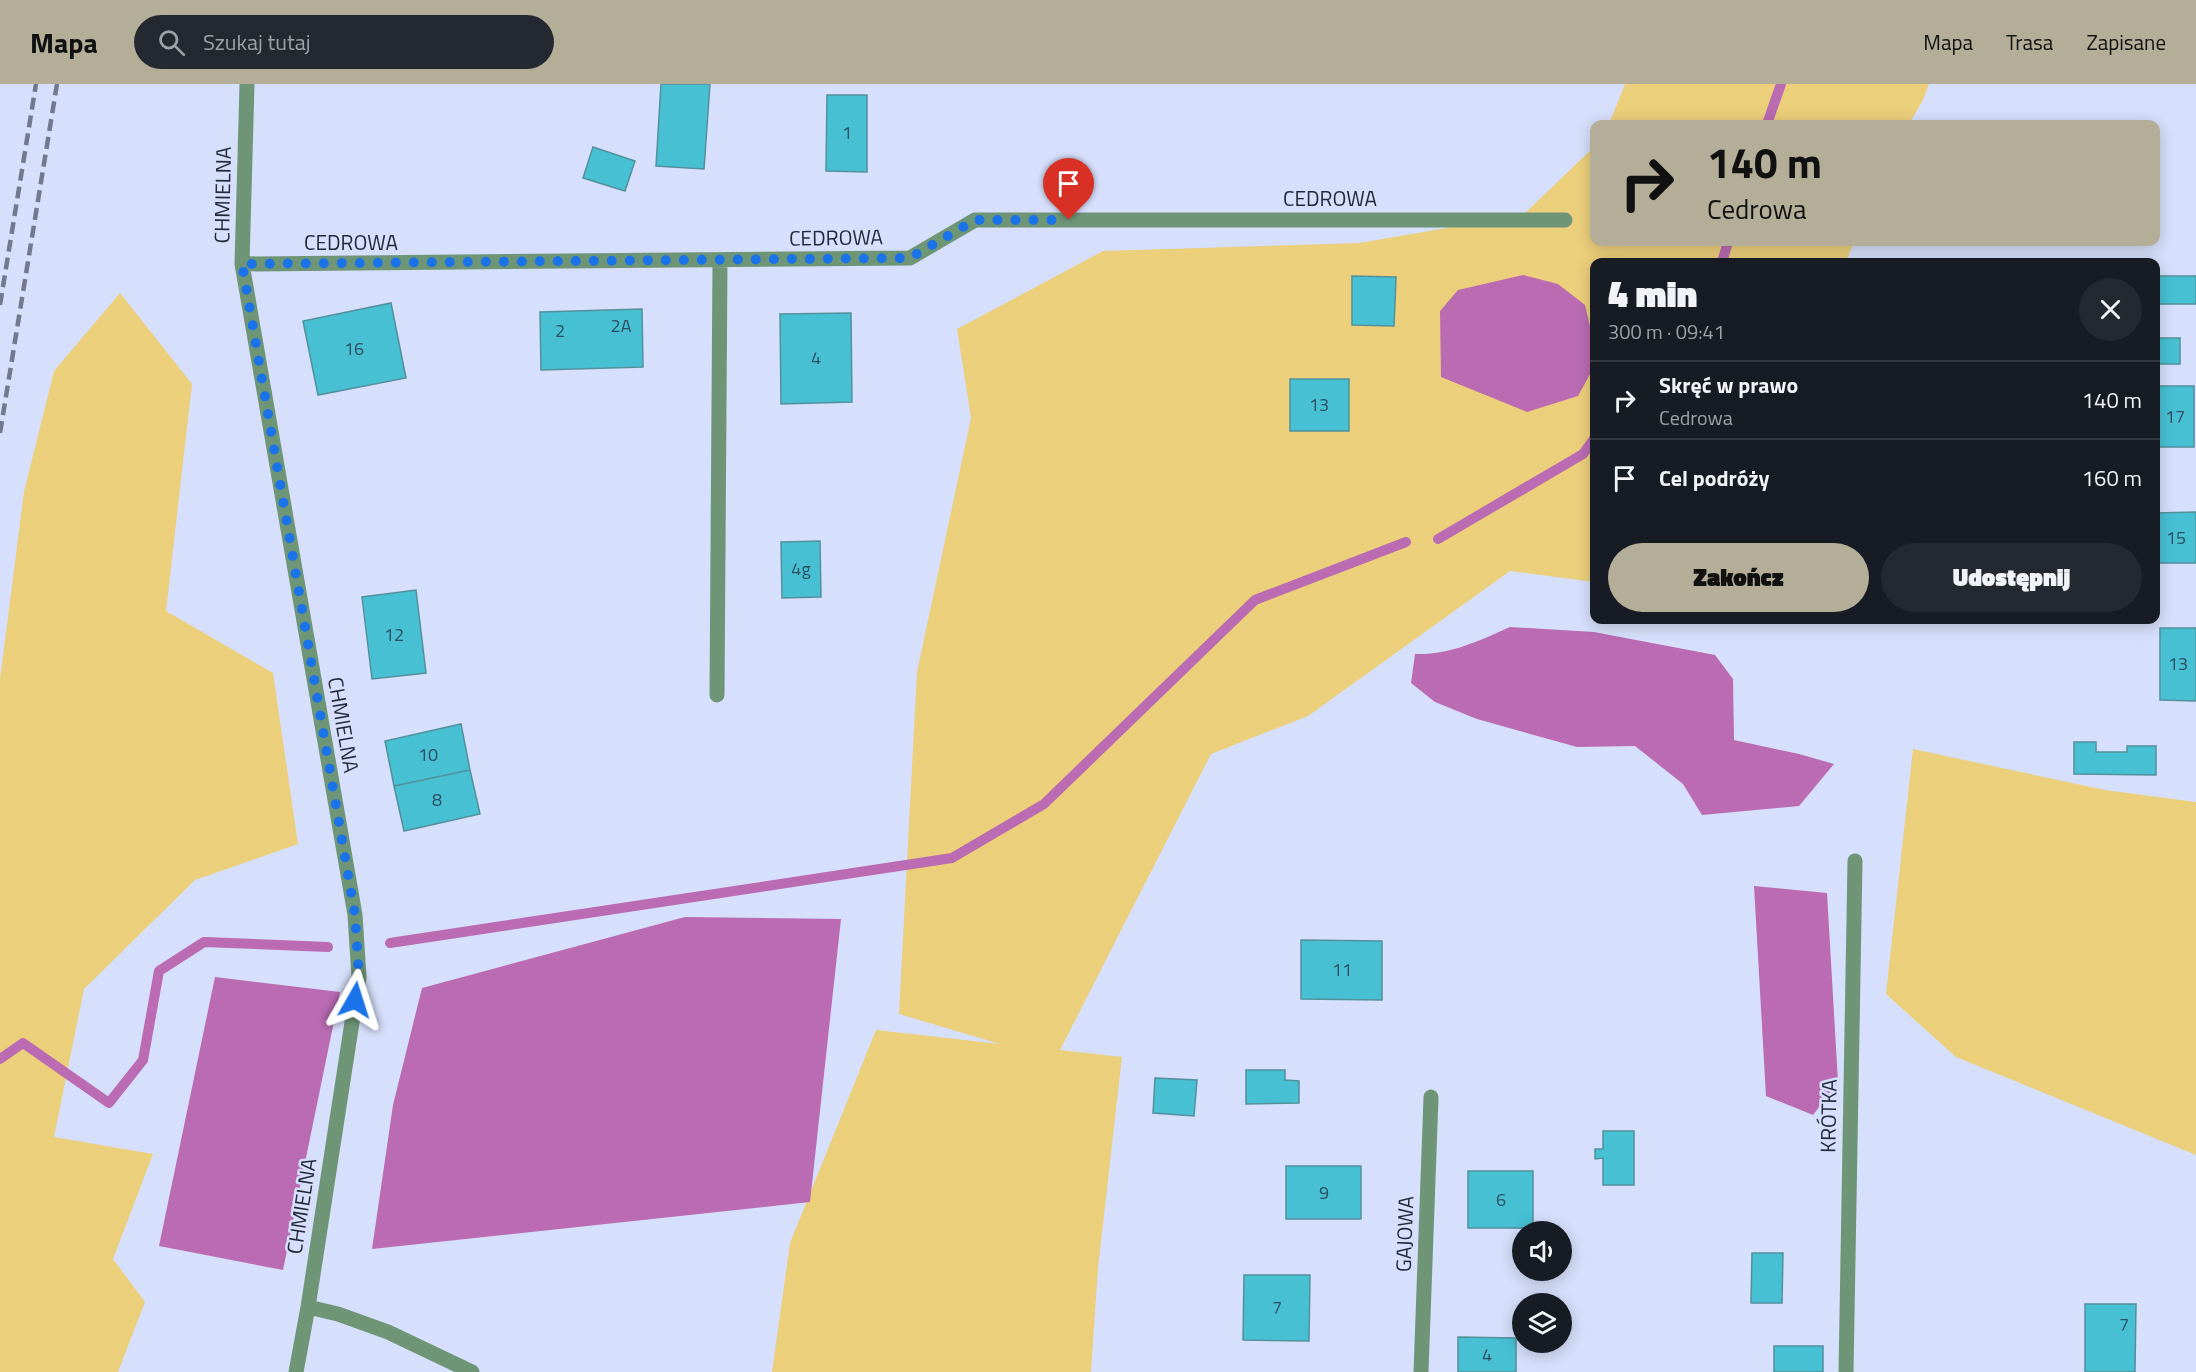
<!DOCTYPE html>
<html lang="pl">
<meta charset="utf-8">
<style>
:root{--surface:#171b24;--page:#242831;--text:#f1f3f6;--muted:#9ea1a6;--line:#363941;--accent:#b4ae99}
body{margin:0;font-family:"Titillium Web",sans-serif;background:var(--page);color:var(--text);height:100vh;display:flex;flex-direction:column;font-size:22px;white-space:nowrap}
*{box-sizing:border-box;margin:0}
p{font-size:20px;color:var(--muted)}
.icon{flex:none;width:33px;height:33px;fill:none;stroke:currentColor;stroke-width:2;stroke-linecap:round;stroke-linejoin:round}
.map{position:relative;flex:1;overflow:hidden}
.side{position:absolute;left:1590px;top:174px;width:570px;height:366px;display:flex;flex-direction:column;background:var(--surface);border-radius:12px;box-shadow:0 3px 15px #0003}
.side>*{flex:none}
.hud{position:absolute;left:1590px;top:36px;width:570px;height:126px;border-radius:12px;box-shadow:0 3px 15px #0003;background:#b4ae99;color:#111;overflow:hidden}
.controls{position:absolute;left:1512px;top:1137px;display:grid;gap:12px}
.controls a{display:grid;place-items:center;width:60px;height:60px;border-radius:50%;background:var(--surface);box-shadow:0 3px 15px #0003;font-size:30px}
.pin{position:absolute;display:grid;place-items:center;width:51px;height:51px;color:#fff;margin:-62px -26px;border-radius:50% 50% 50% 0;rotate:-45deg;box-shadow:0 0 6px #0007}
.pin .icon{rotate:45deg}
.me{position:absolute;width:66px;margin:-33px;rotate:6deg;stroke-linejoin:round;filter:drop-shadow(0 0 4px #0008)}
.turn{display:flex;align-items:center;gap:21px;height:126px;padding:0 18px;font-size:27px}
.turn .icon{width:78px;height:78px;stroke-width:2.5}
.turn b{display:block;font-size:42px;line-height:51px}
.round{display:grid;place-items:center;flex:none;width:63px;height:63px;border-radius:32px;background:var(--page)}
.overview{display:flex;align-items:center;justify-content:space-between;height:102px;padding:0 18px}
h1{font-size:36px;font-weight:800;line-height:45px}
.button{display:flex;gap:12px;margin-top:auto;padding:12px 18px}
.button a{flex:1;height:69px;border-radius:36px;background:var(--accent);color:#111;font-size:24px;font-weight:800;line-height:69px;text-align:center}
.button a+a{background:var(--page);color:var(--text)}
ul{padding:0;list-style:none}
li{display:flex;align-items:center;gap:18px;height:78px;padding:0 18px;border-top:2px solid var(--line)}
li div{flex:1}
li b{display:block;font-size:22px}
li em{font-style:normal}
header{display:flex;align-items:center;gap:36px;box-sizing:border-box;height:84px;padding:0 30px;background:var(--accent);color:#111}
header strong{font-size:28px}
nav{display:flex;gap:33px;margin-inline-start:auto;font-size:21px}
.search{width:420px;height:54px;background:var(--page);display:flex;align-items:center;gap:15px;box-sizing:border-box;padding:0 21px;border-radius:33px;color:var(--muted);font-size:22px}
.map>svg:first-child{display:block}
.green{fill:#eccf7b}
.water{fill:#ba6bb2}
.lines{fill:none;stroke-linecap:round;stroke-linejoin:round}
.stream{stroke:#ba6bb2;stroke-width:10}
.building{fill:#47c0d4;stroke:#53909c;stroke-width:1.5}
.minor{stroke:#6f9577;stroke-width:15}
.rail{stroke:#72798e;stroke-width:4.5;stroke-dasharray:12 6;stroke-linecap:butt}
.route{stroke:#1a73e8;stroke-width:10;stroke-dasharray:0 18}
.labels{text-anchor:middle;stroke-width:5;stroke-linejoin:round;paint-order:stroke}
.number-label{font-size:18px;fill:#2d4f60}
.street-label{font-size:21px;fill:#24293a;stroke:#d6dffb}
</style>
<header>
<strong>Mapa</strong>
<div class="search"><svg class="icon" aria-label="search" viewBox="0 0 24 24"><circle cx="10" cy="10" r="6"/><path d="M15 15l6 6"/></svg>Szukaj tutaj</div>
<nav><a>Mapa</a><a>Trasa</a><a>Zapisane</a></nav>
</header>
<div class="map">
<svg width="2196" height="1288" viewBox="0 0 2196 1288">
<rect width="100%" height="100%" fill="#d6dffb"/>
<path class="green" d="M1625 0H1929L1923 16 1909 40H1609Z
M1594 63V158H1854L1846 178H1594V498L1510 487 1308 632 1211 670 1060 966 1122 973 1098 1184 1091 1288H772L790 1159 876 946 1000 960 899 930 917 588 971 334 957 245 1103 167 1359 159 1523 131Z
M120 209 192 300 166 527 273 589 298 760 195 796 84 905 54 1053 153 1070 113 1175 145 1218 118 1288H0V595L24 408 54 287Z
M1913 665 2105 706 2196 718V1071L1956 973 1886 910Z"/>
<path class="water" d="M1523 191 1558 200 1585 221 1594 259V283L1578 312 1527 328 1441 293 1440 227 1458 206Z
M1510 543 1594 548 1715 571 1733 595 1734 656 1799 670 1834 680 1799 722 1702 731 1683 700 1635 662 1577 663 1477 635 1435 618 1411 599 1415 570C1450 571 1479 557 1510 543Z
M1754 802 1827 809 1838 998 1813 1031 1766 1012Z
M685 833 841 835 810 1118 372 1165 393 1021 422 904Z
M215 893 340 908 283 1186 159 1162Z"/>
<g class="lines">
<path class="stream" d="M1767 40 1781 0
M1722 178 1728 158
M1438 455 1583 370 1594 355
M390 859 952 774 1044 720 1255 516 1406 458
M0 975 23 959 109 1019 143 976 159 887 204 858 328 863"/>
</g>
<path class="building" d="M661 0H710L704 85 656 82Z
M827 11H867V88L826 87Z
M593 63 635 77 625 107 583 94Z
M1352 192 1396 193 1394 242 1352 241Z
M2156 192H2196V220H2156Z
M391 219 406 294 318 311 303 237Z
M642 225 643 283 541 286 540 228Z
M851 229 852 318 781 320 780 230Z
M2156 254H2180V280H2156Z
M1290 295H1349V347H1290Z
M2156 302H2194V363H2156Z
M2196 428V479H2156V429Z
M820 457 821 513 782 514 781 458Z
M416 506 426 589 372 595 362 513Z
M2160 544H2196V617L2160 616Z
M461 640 470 686 394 702 385 657Z
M2074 658H2096V668H2127V662H2156V691L2074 690Z
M470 686 480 730 404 747 394 702Z
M1301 856 1382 857V916L1301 915Z
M1246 986H1285V996L1299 997V1019L1246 1020Z
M1155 994 1197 996 1194 1032 1153 1029Z
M1603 1047H1634V1101H1603V1074L1595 1075V1065H1603Z
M1286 1082H1361V1135H1286Z
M1468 1087H1533V1144H1468Z
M1752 1169H1783L1782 1219H1751Z
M1244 1191H1310L1309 1257 1243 1256Z
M2085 1220H2136L2135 1288H2085Z
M1458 1253 1516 1254V1288H1458Z
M1774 1262H1823V1288H1774Z"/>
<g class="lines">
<path class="minor" d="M247 0 242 180 355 831 359 893 308 1223 296 1288
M242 180 910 174 975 136H1565
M717 611 720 176
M308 1223 338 1230 388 1248 472 1288
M1421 1288 1431 1013
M1846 1288 1855 777"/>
<path class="rail" d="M0 221 36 0
M0 349 57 0"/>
</g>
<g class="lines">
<path class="route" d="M355 916 359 893 355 831 242 180 910 174 975 136H1069"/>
</g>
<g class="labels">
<g class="number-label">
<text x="847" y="55">1</text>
<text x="621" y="248">2A</text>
<text x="560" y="253">2</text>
<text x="354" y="271">16</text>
<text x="816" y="280">4</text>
<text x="1319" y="327">13</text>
<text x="2175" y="339">17</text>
<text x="2176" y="460">15</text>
<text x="801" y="491">4g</text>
<text x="394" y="557">12</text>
<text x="2178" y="586">13</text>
<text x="428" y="677">10</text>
<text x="437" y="722">8</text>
<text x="1342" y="892">11</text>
<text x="1324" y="1115">9</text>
<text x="1501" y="1122">6</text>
<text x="1277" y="1230">7</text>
<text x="2124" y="1247">7</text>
<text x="1487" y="1277">4</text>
</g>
<g class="street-label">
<text transform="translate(223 111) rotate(-89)" y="7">CHMIELNA</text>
<text x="1330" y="122">CEDROWA</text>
<text transform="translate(836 154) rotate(-1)" y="7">CEDROWA</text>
<text x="351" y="166">CEDROWA</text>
<text transform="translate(343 641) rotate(80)" y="7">CHMIELNA</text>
<text transform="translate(1829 1032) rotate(-89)" y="7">KRÓTKA</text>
<text transform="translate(302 1122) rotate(-81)" y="7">CHMIELNA</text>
<text transform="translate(1405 1150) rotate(-88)" y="7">GAJOWA</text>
</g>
</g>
</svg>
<div class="controls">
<a><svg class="icon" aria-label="sound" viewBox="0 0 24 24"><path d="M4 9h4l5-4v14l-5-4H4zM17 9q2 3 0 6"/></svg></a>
<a><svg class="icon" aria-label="layers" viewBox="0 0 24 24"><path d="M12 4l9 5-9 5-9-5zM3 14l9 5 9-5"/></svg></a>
</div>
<div class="pin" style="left:1069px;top:136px;background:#d93025"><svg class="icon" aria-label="arrive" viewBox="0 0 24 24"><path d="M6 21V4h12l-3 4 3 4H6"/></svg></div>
<svg class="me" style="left:355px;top:916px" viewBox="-20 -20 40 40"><path d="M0-17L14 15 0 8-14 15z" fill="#1a73e8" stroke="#fff" stroke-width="4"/></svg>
<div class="hud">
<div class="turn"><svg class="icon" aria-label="right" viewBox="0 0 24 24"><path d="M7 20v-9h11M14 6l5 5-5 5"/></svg><div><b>140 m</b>Cedrowa</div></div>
</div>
<section class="side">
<div class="overview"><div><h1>4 min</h1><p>300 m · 09:41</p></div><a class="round"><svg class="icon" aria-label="close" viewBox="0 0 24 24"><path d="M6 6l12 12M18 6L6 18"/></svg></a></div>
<ul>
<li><svg class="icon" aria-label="right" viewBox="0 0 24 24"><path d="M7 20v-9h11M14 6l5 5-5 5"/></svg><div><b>Skręć w prawo</b><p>Cedrowa</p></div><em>140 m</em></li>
<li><svg class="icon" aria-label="arrive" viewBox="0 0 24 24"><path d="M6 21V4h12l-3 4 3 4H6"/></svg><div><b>Cel podróży</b></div><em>160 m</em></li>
</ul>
<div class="button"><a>Zakończ</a><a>Udostępnij</a></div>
</section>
</div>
